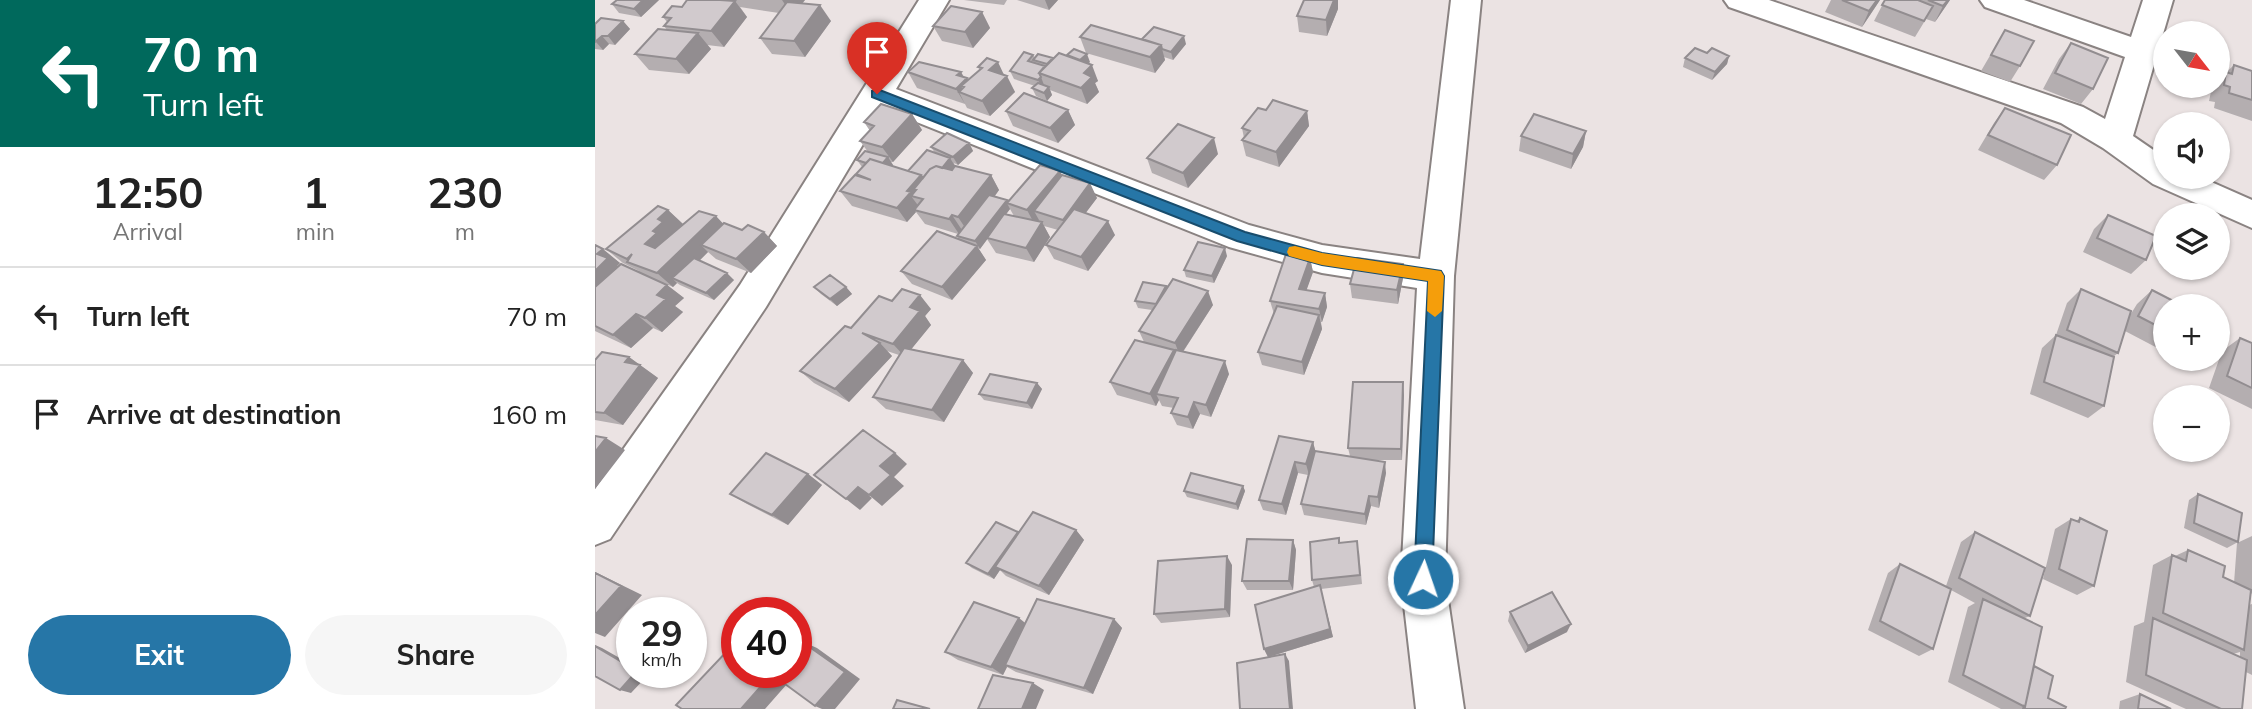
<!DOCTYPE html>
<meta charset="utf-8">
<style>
:root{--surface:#fff;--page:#f6f6f6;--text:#222;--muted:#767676;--line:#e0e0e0;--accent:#2676a7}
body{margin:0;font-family:Mulish,sans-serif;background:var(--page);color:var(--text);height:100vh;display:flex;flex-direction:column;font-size:26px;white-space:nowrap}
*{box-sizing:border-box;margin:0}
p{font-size:23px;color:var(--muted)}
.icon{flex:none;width:38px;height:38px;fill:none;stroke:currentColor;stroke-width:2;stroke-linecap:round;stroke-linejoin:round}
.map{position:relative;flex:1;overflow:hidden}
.drawer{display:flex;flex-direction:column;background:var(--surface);width:595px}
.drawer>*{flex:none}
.top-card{background:#00695c;color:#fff;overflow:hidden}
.needle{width:46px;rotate:121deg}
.controls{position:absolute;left:1558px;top:21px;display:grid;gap:14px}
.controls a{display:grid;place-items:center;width:77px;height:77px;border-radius:50%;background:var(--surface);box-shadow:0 2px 5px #0004;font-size:35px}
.speed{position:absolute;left:21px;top:597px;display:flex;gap:14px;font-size:35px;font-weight:700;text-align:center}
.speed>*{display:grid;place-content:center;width:91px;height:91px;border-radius:50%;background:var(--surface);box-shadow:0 2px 5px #0004;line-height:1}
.speed small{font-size:18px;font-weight:400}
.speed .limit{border:10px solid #d22;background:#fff;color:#111}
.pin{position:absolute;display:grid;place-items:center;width:60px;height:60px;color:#fff;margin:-72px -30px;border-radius:50% 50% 50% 0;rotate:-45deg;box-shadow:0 0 7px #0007}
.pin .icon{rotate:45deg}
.me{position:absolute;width:77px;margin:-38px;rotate:3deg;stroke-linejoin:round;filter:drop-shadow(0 0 5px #0008)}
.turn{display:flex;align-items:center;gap:24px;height:147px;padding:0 28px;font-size:32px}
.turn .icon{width:91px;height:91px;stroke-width:2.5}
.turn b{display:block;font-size:49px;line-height:60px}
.eta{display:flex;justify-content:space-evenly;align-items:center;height:119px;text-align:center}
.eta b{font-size:42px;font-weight:700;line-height:49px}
.primary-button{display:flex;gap:14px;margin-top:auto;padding:14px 28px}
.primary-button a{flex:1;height:80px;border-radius:42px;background:var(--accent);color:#fff;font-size:28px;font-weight:700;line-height:80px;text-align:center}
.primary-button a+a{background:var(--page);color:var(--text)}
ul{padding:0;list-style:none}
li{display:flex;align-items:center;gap:21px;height:98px;padding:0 28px;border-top:2px solid var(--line)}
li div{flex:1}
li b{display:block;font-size:26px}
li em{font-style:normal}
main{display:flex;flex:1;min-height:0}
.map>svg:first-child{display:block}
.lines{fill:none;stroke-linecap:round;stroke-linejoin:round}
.minor-casing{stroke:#8a8382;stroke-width:4}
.minor{fill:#fff;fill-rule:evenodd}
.wall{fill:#b4aeb0;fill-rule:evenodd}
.shaded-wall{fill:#928d90}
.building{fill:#d1cacd;stroke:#928d90;stroke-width:2}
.route{fill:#2676a7;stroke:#194d6d;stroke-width:2}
.slow{fill:#f59e0b}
</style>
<main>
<section class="drawer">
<div class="top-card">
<div class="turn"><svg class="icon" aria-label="left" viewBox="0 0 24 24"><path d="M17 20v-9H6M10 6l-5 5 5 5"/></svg><div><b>70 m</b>Turn left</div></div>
</div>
<div class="eta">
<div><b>12:50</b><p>Arrival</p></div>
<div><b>1</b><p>min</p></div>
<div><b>230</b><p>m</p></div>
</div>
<ul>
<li><svg class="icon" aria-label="left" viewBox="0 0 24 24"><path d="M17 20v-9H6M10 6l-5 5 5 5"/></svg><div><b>Turn left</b></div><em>70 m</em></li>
<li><svg class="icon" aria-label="arrive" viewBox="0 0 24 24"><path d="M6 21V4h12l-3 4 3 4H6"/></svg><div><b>Arrive at destination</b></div><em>160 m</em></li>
</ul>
<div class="primary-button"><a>Exit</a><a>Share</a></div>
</section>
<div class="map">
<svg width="1657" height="709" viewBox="0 0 1657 709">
<rect width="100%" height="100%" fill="#ebe3e3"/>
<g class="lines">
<defs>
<path id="minor" d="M324 0H354L301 89 654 225 727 245 825 259 856 0H886L859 276 850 579 869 709H821L806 579 822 288 727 273 634 247 289 109 171 307 15 539 0 545V489L145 285Z
M1129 0H1174L1488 107 1510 119 1530 57 1390 7 1385 0H1429L1536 37 1548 0H1578L1538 136 1570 158V177H1605L1657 200V228L1558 184 1508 148 1466 123 1134 7Z"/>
</defs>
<use href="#minor" class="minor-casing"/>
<use href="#minor" class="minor"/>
</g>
<path class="wall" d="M64 0 46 17 24 13 17 4Z
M136 0H210L207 4 236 21 210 57 177 54 165 38 184 13 145 7 152 17 129 47 112 45 116 49 94 74 54 70 40 54 72 30 69 26 72 22 68 17 87 7 137 1Z
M369 0H412L409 5Z
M422 0H463L454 10Z
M1236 0H1285L1267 27 1230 12Z
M1290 0H1355L1340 22 1331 19 1320 37 1279 21Z
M743 9 732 36 704 32 702 16Z
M387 12 395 28 378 48 347 41 338 26Z
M28 21 35 29 20 45 14 44 8 50 0 49V24Z
M1410 30 1425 66 1415 82 1386 71Z
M485 37 547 39 591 44 578 60 569 57 570 60 560 73 491 53Z
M1476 43 1498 89 1486 104 1448 89 1464 59Z
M1112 53 1134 56 1132 64 1117 80 1088 67 1090 58Z
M438 55 440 58H458L472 55 495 62 493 63 503 81 500 83 504 92 492 104 455 90 457 95 452 101 441 96 437 88 440 86 419 79 415 71Z
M1639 65 1657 71V121L1619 108 1620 102 1614 101 1617 87 1618 86H1622V81Z
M383 67 409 75 420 92 395 116 372 108 370 104 322 88 313 72H366L369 77 372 78 373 80 385 70Z
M1410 108 1462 165 1449 180 1383 150 1399 123Z
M473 110 480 125 463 143 418 126 411 111Z
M671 110 712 111 714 126 684 167 651 156 647 140 649 138 647 128Z
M317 114 327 130 298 162H296L298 165 297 166 313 171 340 153 336 147 374 143 378 151 363 165 359 163 360 166 356 170 396 175 404 190 400 196 412 200 413 202 465 171 467 175 502 198 490 213 520 235 493 271 459 259 451 245 463 230 449 226 455 237 439 262 401 253 392 239 385 249 383 248 391 260 357 300 317 284 306 271 364 240 362 236 363 234 330 224 321 212 312 222 257 206 245 191 262 176 261 174 267 167 262 160 273 152 265 141 275 131 269 122ZM415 209 419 216 411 214Z
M991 131 988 147 976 169 924 151 926 136Z
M623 154 593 188 557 173 552 158Z
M73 210 88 224H128L147 230 169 232 182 246 156 273 121 259 113 252 104 261 139 280 119 300 85 285 82 283 78 287 71 284 89 298 80 306 88 312 67 332 58 328 36 348 0 331V245L25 263 22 266H23L44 271 28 263 11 249Z
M1513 215 1551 260 1536 274 1488 252 1499 229Z
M632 256 619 283 591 277 589 270Z
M715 258 718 272 711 290 730 293 732 307 727 322H726L727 329 709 375 667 365 663 352 679 314 675 301Z
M808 264V278L803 304 757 298 755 284Z
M571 286 572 288 618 305 588 352 634 374 616 417 605 414 598 429 582 425 576 413 579 408 567 406 564 400 561 406 522 395 515 382 549 342 544 331 557 310 543 308 540 301Z
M219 287H251L257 294 242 306 226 294Z
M1486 289 1534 317 1542 304 1557 290 1570 306V352L1530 331 1523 353 1518 357 1509 406 1493 418 1435 394 1447 348 1461 335 1472 303Z
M297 301 336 309 330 316 336 325 316 349 368 360 378 373 349 422 291 409 278 397 304 355 292 351 297 356 254 402 219 383 205 371Z
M1645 338 1657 343V409L1614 388 1627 351Z
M34 357 63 378 28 425 0 420V360Z
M1582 359H1602L1594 365Z
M808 382 807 460H777L791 473 784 508 776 506 771 525 709 515 706 504 713 475 703 473 691 515 668 510 664 500 718 442 720 451 755 456 753 448Z
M442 383 447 389 437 409 389 400 384 394Z
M213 474 227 485 193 525 152 504 135 494Z
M648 486 650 491 643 510 592 497 589 491Z
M1603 494 1643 542 1632 548 1589 528 1594 500Z
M1485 518 1499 586 1482 595 1448 579 1460 529 1476 519 1481 521Z
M481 530 489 540 454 595 411 576 405 570 399 579 377 568 371 563 424 532Z
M1380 532 1435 616 1430 618 1439 666 1453 698 1470 709H1406L1353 682 1373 607 1380 603 1356 590 1338 649 1324 656 1273 630 1293 573 1305 564 1351 586 1366 542Z
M1657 536V594L1656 593 1654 605 1657 604V675L1651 672 1647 709H1591L1531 682 1539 626 1549 622 1558 565 1577 555 1580 556 1593 550 1628 577 1639 583 1642 543ZM1645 652V657L1638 654Z
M744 538 745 543 764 551 767 584 726 589 738 637 673 657 669 649 719 587 717 580Z
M698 540 701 550 698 590H652L647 581Z
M637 565 635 617 566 623 559 614Z
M915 612 972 632 930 653 913 621Z
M519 619 527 628 498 694 421 672 412 667 408 675 363 660 350 652 430 623Z
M1545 694 1576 709H1524L1525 701Z"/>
<path class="shaded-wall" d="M48 0H64L46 17 39 9Z
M187 0H210L197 15Z
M450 0H463L454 10Z
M739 0H743V9L732 36 731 20Z
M1282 0H1285L1267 27 1274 11Z
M1353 0H1355L1340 22 1348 6Z
M140 1 152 17 129 47 116 31Z
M225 5 236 21 210 57 199 41Z
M387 12 395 28 378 48 370 32Z
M28 21 35 29 20 45 13 36Z
M103 33 116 49 94 74 81 59Z
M7 36 14 44 8 50 1 42Z
M589 36 591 44 578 60 576 52Z
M566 45 570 60 560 73 555 57Z
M492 54 495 62 486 70 483 62Z
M1134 56 1132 64 1117 80 1120 72Z
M403 62 410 77 394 70Z
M497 65 503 81 500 83 504 92 492 104 486 88 489 73Z
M366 72 370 80 372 78 380 94 366 86 371 95 364 92 370 104 361 89 362 75Z
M412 76 420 92 395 116 387 101Z
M446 77 449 85 447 88 443 80Z
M454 87 457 95 452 101 449 93Z
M473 110 480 125 463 143 455 128Z
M712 111 714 126 684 167 681 152Z
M317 114 327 130 298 162 287 147Z
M991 131 988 147 976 169 978 154Z
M619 138 623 154 593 188 588 173Z
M374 143 378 151 363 165 358 157Z
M293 157 298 165 291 174 285 166Z
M355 158 360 166 339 189 334 181Z
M465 171 472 186 439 211 444 220 440 225 432 210Z
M326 175 336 190H318L324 198 316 196 325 208 319 210 321 212 312 222 302 208 312 191Z
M396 175 404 190 373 232 363 217Z
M495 183 502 198 475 234 468 220Z
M412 200 415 205 412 203 415 209 385 249 380 241Z
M73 210 89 225 66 258 50 244 58 231 63 219Z
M357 215 367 230 364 234 354 219Z
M121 216 135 231 106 245 113 252 84 281 77 278 82 283 78 287 62 273Z
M513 221 520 235 493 271 486 257Z
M447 222 455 237 439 262 431 248Z
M169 232 182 246 156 273 141 259Z
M382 246 391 260 357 300 347 287Z
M630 248 632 256 619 283 617 276Z
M8 249 25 263 22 266 31 273 0 301V271L2 254Z
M715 258 718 272 707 303 704 289Z
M808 264V278L803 304 802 290Z
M132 273 139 280 119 300 111 293Z
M72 285 89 298 80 306 88 312 67 332 50 318 62 295Z
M251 287 257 294 242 306 235 299Z
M613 291 618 305 585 356 580 343Z
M730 293 732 307 727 322 724 309Z
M325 295 336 309 330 316 336 325 310 357 298 344 315 307Z
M41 314 58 328 36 348 18 335Z
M724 315 727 329 709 375 707 362Z
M285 343 297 356 254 402 240 389Z
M579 350 584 363 561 394 564 400 561 406 555 394Z
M34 357 63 378 28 425 9 413 30 362Z
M368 360 378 373 349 422 337 410Z
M630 361 634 374 616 417 611 405Z
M808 382 809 395 807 460 806 449Z
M442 383 447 389 437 409 432 403Z
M599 402 605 414 598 429 593 417Z
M11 438 30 450 0 489V452Z
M718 442 721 453 714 475 711 464Z
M300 453 312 464 299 477 309 486 287 506 274 495 285 466Z
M700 462 703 473 691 515 687 504Z
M790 462 791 473 784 508 783 497Z
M213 474 227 485 193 525 177 515Z
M648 486 650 491 643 510 641 504Z
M263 487 277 498 265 510 251 499Z
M774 496 776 506 771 525 770 514Z
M481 530 489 540 454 595 444 586Z
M423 532 400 567 405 570 399 579 393 574Z
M698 540 701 550 698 590 694 581Z
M632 556 637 565 635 617 630 609Z
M0 572 47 595 10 637 0 633Z
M727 594 738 637 673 657 669 649Z
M424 618 434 626 410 665 412 667 408 675 396 667Z
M519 619 527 628 498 694 489 688Z
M976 624 972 632 930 653 933 646Z
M206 641 222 648 265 679 240 709H227L220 706Z
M0 645 7 648 37 665V668L0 646Z
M690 654 694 661 698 709H695Z
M41 672H49L53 675 36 693 25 690Z
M166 672H175L192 684 170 709H146Z
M438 683 449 690 441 709H427Z"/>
<path class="building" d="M22 0H48L39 9 17 4Z
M92 0H125L140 1 116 31 69 26 76 18 68 17 77 6 87 7Z
M709 0H739L731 20 702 16Z
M1247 0H1282L1274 11Z
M1290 0H1323L1338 6 1329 21 1287 5Z
M1333 0H1353L1348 6Z
M192 2 225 5 199 41 165 38Z
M356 6 387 12 370 32 338 26Z
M6 18 28 21 13 36H7L0 42V24Z
M496 25 566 45 555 57 485 37Z
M559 27 589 36 576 52 567 49 566 45 547 39Z
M63 29 103 33 81 59 40 54Z
M1410 30 1439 41 1425 66 1396 55Z
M1476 43 1513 58 1498 89 1460 73Z
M1100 48 1112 53 1117 48 1134 56 1120 72 1090 58Z
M479 49 492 54 485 60 472 55Z
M429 52 438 55 433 61 450 66 444 73 446 77 443 80 415 71Z
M464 53 497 65 489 73 497 77 486 88 444 73Z
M443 54 458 58 452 64 438 60Z
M392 58 403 62 394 70 412 76 387 101 364 92 369 87 366 86 387 68 383 67Z
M324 62 366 72 362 75 372 78 361 89 313 72Z
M1639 65 1657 71V100L1634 93 1635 87 1629 85 1631 72 1637 74Z
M443 83 454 87 449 93 437 88Z
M429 93 473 110 455 128 411 111Z
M678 100 712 111 681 152 647 140 655 131 647 128 663 108 671 110Z
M286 104 317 114 287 147 265 141 279 126 269 122Z
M1410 108 1476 135 1462 165 1393 135Z
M939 114 991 131 978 154 926 136Z
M583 124 619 138 588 173 552 158Z
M352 133 374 143 358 157 336 147Z
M332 150 355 158 347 168 341 166 335 169 328 178 326 175 313 171Z
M270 151 293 157 288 163 275 159 271 163 262 160Z
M275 159 326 175 312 191 316 192 302 208 245 191 260 175 276 180 261 174Z
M445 165 465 171 432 210 412 203Z
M341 166 357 170 360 166 396 175 363 217 357 215 354 219 319 210 328 199 316 196 321 190H318L335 169Z
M467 175 495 183 468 220 439 211Z
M394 195 412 200 380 241 362 236Z
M63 206 73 210 63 219 68 222 58 231 62 233 50 244 60 248 104 211 121 216 62 273 32 262 37 254 32 259 11 249Z
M479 209 513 221 486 257 451 245Z
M409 214 447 222 431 248 392 238Z
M1513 215 1561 236 1551 260 1502 238Z
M129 223 147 230 153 225 169 232 141 259 106 245Z
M342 231 382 246 347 287 306 271Z
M603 242 630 248 617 276 589 270Z
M0 245 8 249 2 254 13 258 0 271Z
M691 254 715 258 704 289 730 293 724 309 675 301Z
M99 258 132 273 111 293 77 278Z
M762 258 808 264 802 290 755 284Z
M26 264 72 285 62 295 71 299 50 318 41 314 18 335 0 326V287Z
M235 275 251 287 235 299 219 287Z
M578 279 613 291 580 343 544 331Z
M548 282 571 286 561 304 540 301Z
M307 289 325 295 315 307 325 311 298 344 267 333 285 343 240 389 205 371 250 326 256 328 284 296 297 301Z
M1486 289 1536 311 1523 353 1472 330Z
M1557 290 1588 306H1570V330L1543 316Z
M682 306 724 315 707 362 663 352Z
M1461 335 1519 357 1509 406 1449 382Z
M1645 338 1657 343V388L1632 376Z
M540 340 579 350 555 394 515 382Z
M309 348 368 360 337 410 278 397Z
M581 350 630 361 611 405 599 402 593 417 576 413 583 398 561 394Z
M7 352 34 357 30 362 45 365 9 413 0 412V360Z
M395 374 442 383 432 403 384 394Z
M758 382H808L806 449 753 448Z
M268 430 300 453 285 466 296 475 274 495 263 487 251 499 219 475Z
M0 436 11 438 0 452Z
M684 436 718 442 711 464 700 462 687 504 664 500Z
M720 451 790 462 783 497 774 496 770 514 706 504Z
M171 453 213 474 177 515 135 494Z
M596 473 648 486 641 504 589 491Z
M1603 494 1647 513 1643 542 1599 523Z
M438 512 481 530 444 586 400 567Z
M1485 518 1512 531 1499 586 1464 569 1476 519 1484 522Z
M401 522 423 532 393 574 371 563Z
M1380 532 1450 568 1435 616 1364 578Z
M744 538V543L762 541 765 575 717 580 715 542Z
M652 539 698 540 694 581H647Z
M1593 550 1630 566 1628 577 1656 590 1649 650 1568 613 1577 555 1591 561Z
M632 556 630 609 559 614 563 561Z
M1305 564 1356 589 1338 649 1285 621Z
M0 573 26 586 0 615Z
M725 585 735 629 669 649 660 605Z
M957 592 976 624 933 646 915 612Z
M442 599 519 619 489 688 410 665Z
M1388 599 1447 627 1430 707 1368 675Z
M379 602 424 618 396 667 350 652Z
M1558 618 1652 660 1647 709H1626L1551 675Z
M206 641 250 672 220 706 175 673 177 672H201V645Z
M0 646 37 668V672H41L25 690 0 676Z
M134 649 142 654V672H166L174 677 146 709H87L81 705Z
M690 654 695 709H645L642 663Z
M1439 666 1458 676 1453 698 1471 707 1470 709H1428L1429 706 1430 707Z
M398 675 438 683 427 709H383Z
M1545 694 1576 709H1543Z
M302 700 335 709H298Z"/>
<path class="route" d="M282 89 650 232 727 253 846 271 849 276 837 579 834 585 828 588 821 585 819 579 833 281 727 265 642 241 277 97V91Z"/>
<path class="slow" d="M700 246 727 253 846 271 849 276 847 311 840 317 832 311 833 281 727 265 694 256 692 252 694 247Z"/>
</svg>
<div class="controls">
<a><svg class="needle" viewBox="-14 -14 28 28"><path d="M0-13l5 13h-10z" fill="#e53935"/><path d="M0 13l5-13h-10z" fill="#767676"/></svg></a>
<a><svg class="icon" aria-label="sound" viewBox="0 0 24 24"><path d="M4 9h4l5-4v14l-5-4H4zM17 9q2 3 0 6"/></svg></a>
<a><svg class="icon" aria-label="layers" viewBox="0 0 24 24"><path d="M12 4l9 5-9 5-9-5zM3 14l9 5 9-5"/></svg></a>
<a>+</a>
<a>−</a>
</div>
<div class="speed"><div>29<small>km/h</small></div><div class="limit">40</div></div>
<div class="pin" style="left:282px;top:94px;background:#d93025"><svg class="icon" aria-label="arrive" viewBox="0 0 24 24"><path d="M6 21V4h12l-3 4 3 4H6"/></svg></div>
<svg class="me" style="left:828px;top:579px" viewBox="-20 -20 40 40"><circle r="17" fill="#2676a7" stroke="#fff" stroke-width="3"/><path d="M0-11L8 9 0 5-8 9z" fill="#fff"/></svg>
</div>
</main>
